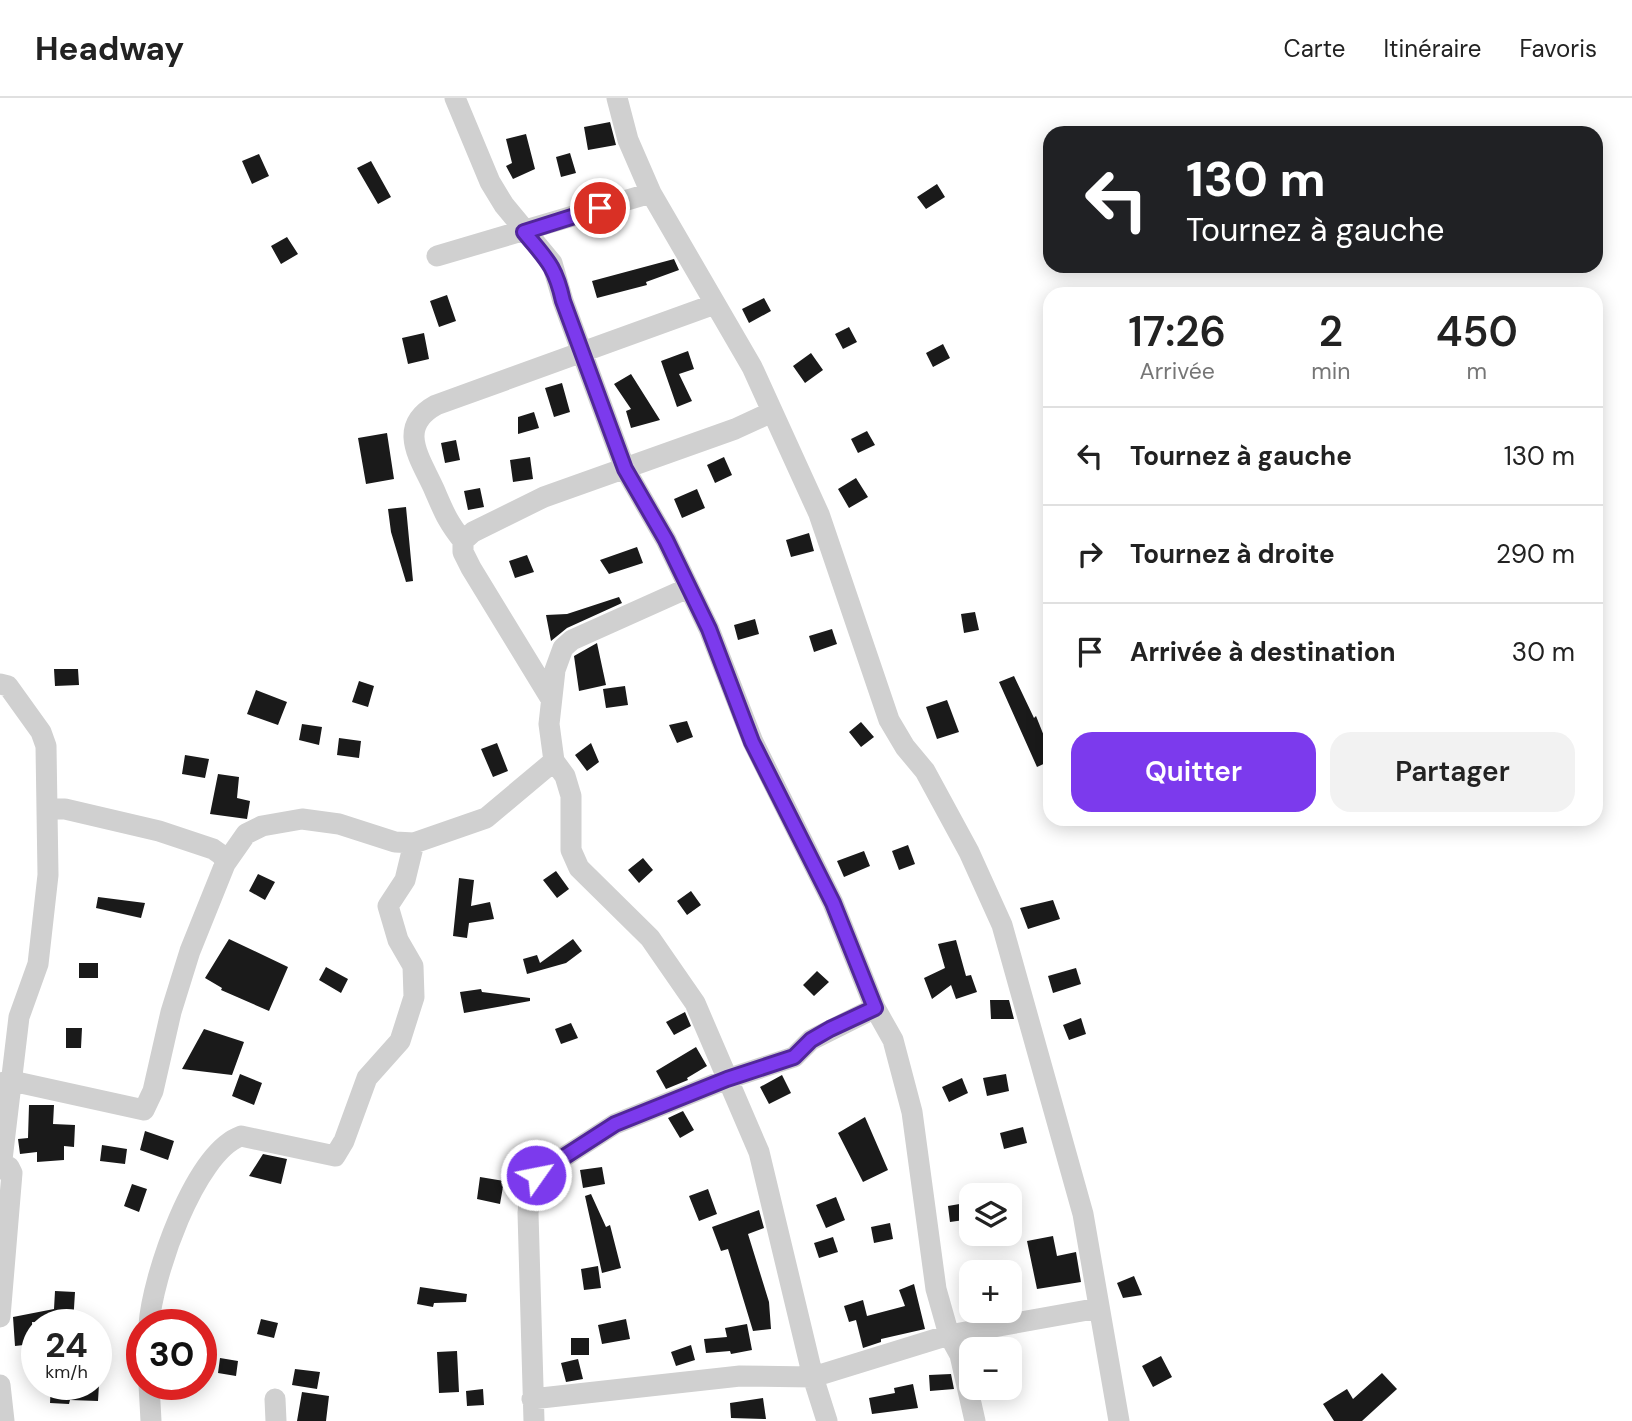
<!DOCTYPE html>
<html lang="fr">
<meta charset="utf-8">
<style>
:root{--surface:#fff;--page:#f2f2f2;--text:#222;--muted:#767676;--line:#e0e0e0;--accent:#7c3aed}
body{margin:0;font-family:"DM Sans",sans-serif;background:var(--page);color:var(--text);height:100vh;display:flex;flex-direction:column;font-size:26px;white-space:nowrap}
*{box-sizing:border-box;margin:0}
p{font-size:23px;color:var(--muted)}
.icon{flex:none;width:38px;height:38px;fill:none;stroke:currentColor;stroke-width:2;stroke-linecap:round;stroke-linejoin:round}
.map{position:relative;flex:1;overflow:hidden}
.details{position:absolute;left:1043px;top:189px;width:560px;height:539px;display:flex;flex-direction:column;background:var(--surface);border-radius:21px;box-shadow:0 4px 18px #0003}
.details>*{flex:none}
.top-card{position:absolute;left:1043px;top:28px;width:560px;height:147px;border-radius:21px;box-shadow:0 4px 18px #0003;background:#202124;color:#fff;overflow:hidden}
.controls{position:absolute;left:959px;top:1085px;display:grid;gap:14px}
.controls a{display:grid;place-items:center;width:63px;height:63px;border-radius:14px;background:var(--surface);box-shadow:0 4px 18px #0003;font-size:35px}
.speed{position:absolute;left:21px;top:1211px;display:flex;gap:14px;font-size:35px;font-weight:700;text-align:center}
.speed>*{display:grid;place-content:center;width:91px;height:91px;border-radius:50%;background:var(--surface);box-shadow:0 4px 18px #0003;line-height:1}
.speed small{font-size:18px;font-weight:400}
.speed .limit{border:10px solid #d22;background:#fff;color:#111}
.pin{position:absolute;display:grid;place-items:center;width:60px;height:60px;color:#fff;margin:-30px;border:4px solid #fff;border-radius:50%;box-shadow:0 2px 7px #0007}
.me{position:absolute;width:77px;margin:-38px;rotate:57deg;stroke-linejoin:round;filter:drop-shadow(0 0 5px #0008)}
.turn{display:flex;align-items:center;gap:24px;height:147px;padding:0 28px;font-size:32px}
.turn .icon{width:91px;height:91px;stroke-width:2.5}
.turn b{display:block;font-size:49px;line-height:60px}
.eta{display:flex;justify-content:space-evenly;align-items:center;height:119px;text-align:center}
.eta b{font-size:42px;font-weight:600;line-height:49px}
.action{display:flex;gap:14px;margin-top:auto;padding:14px 28px}
.action a{flex:1;height:80px;border-radius:21px;background:var(--accent);color:#fff;font-size:28px;font-weight:600;line-height:80px;text-align:center}
.action a+a{background:var(--page);color:var(--text)}
ul{padding:0;list-style:none}
li{display:flex;align-items:center;gap:21px;height:98px;padding:0 28px;border-top:2px solid var(--line)}
li div{flex:1}
li b{display:block;font-size:26px}
li em{font-style:normal}
header{display:flex;align-items:center;gap:42px;box-sizing:border-box;height:98px;padding:0 35px;background:var(--surface);border-bottom:2px solid var(--line)}
header strong{font-size:33px}
nav{display:flex;gap:38px;margin-inline-start:auto;font-size:24px}
.map>svg:first-child{display:block}
.building{fill:#1a1a1a}
.lines{fill:none;stroke-linecap:round;stroke-linejoin:round}
.street{stroke:#d0d0d0;stroke-width:21}
.route-casing{stroke:#51269a;stroke-width:18}
.route{stroke:#7c3aed;stroke-width:12}
</style>
<header>
<strong>Headway</strong>
<nav><a>Carte</a><a>Itinéraire</a><a>Favoris</a></nav>
</header>
<div class="map">
<svg width="1632" height="1323" viewBox="0 0 1632 1323">
<rect width="100%" height="100%" fill="#fff"/>
<path class="building" d="M610 24 616 47 588 52 584 29Z
M526 36 535 71 513 81 506 68 512 65 506 41Z
M570 55 576 75 561 79 556 59Z
M259 56 269 78 252 86 242 63Z
M371 63 391 99 378 106 357 70Z
M937 86 945 99 926 111 917 99Z
M287 139 298 156 281 166 271 148Z
M674 161 679 172 646 184 647 187 597 200 592 183Z
M447 197 456 223 439 229 430 203Z
M764 200 771 213 749 225 742 211Z
M849 229 857 244 843 251 835 236Z
M424 235 429 261 408 266 402 240Z
M943 246 950 260 933 269 926 255Z
M688 253 694 271 679 276 692 303 677 309 661 263Z
M811 255 823 272 805 285 793 268Z
M631 276 660 322 631 330 626 313 631 311 614 286Z
M562 285 570 314 554 319 545 290Z
M534 314 539 330 518 336V319Z
M867 333 875 347 858 355 851 341Z
M387 335 394 381 366 386 358 340Z
M456 342 460 362 445 365 441 345Z
M530 359 533 381 513 384 510 362Z
M724 359 732 377 715 385 707 367Z
M856 380 868 399 849 410 838 391Z
M480 390 484 409 468 412 464 393Z
M697 391 705 410 682 420 674 401Z
M406 409 413 483 406 484 391 434 388 411Z
M809 435 814 453 791 459 786 442Z
M637 449 643 465 609 476 600 462Z
M527 457 534 474 515 480 509 463Z
M619 499 622 505 567 530 551 543 546 517 567 516Z
M975 514 979 532 964 535 961 516Z
M755 521 759 536 738 542 734 527Z
M832 531 837 546 814 554 809 538Z
M597 545 606 587 579 593 574 558Z
M54 571H78L79 587 55 588Z
M1014 578 1034 620 1036 618 1050 653V663L1037 669 999 584Z
M359 583 374 588 368 609 352 604Z
M625 588 628 607 606 610 603 591Z
M256 592 287 604 278 627 247 616Z
M947 602 959 634 937 641 926 609Z
M687 623 693 639 677 645 669 627Z
M861 624 874 639 861 649 849 634Z
M302 626 322 629 319 647 299 642Z
M339 640 361 643 359 660 337 657Z
M497 645 508 673 493 679 481 651Z
M591 645 599 664 587 673 575 657Z
M185 657 209 661 205 680 182 676Z
M218 676 239 679 237 700 250 703 247 721 210 716Z
M908 747 915 766 899 772 892 753Z
M864 753 870 768 844 779 837 763Z
M643 760 653 772 639 785 628 772Z
M556 773 569 791 557 800 543 782Z
M258 776 275 784 265 802 249 793Z
M459 780 474 782 471 808 490 804 494 821 469 825 467 840 453 838Z
M691 793 701 807 687 817 677 803Z
M98 799 145 805 141 820 96 810Z
M1053 802 1060 821 1028 831 1020 810Z
M229 841 288 869 269 913 221 892 222 890 205 880Z
M573 841 582 853 566 865 527 876 523 861 537 857 540 865Z
M956 842 966 878 971 877 977 894 956 901 951 887 932 901 924 880 945 870 938 846Z
M79 865H98V880H79Z
M326 869 348 881 341 895 319 882Z
M1076 870 1081 886 1053 895 1048 878Z
M817 873 829 884 814 898 803 887Z
M481 891 482 894 530 900V903L464 915 460 894Z
M990 902H1009L1014 921H991Z
M685 914 691 928 674 937 666 924Z
M1081 920 1086 936 1069 942 1063 927Z
M571 925 578 940 561 946 555 931Z
M66 930H82L81 950H66Z
M204 931 244 944 232 977 182 971Z
M696 949 707 968 687 980 688 982 666 991 656 973Z
M240 976 262 985 254 1007 232 998Z
M1006 976 1009 993 987 998 983 980Z
M782 977 791 995 769 1006 760 989Z
M962 980 968 995 949 1004 942 989Z
M29 1007H54L53 1026 75 1027 74 1049 64 1048V1062L37 1064V1054L20 1056 18 1041 28 1040Z
M683 1013 694 1032 680 1040 668 1020Z
M865 1019 888 1072 863 1084 838 1035Z
M1023 1029 1027 1045 1004 1051 1000 1035Z
M145 1033 174 1043 168 1062 140 1052Z
M102 1047 127 1051 125 1066 100 1063Z
M263 1056 287 1061 281 1086 249 1078Z
M602 1069 605 1086 583 1090 580 1072Z
M480 1079 504 1083 500 1106 477 1101Z
M132 1086 147 1091 139 1114 124 1108Z
M708 1091 717 1116 699 1123 689 1098Z
M591 1096 606 1129 610 1127 621 1170 602 1175 585 1098Z
M836 1099 845 1122 826 1130 816 1107Z
M971 1104V1121L950 1124 948 1108Z
M759 1112 764 1130 748 1136 769 1204 771 1231 753 1233 728 1151 721 1153 712 1129Z
M890 1125 893 1141 874 1145 871 1129Z
M1053 1138 1057 1158 1076 1154 1081 1184 1037 1191 1027 1143Z
M833 1139 838 1154 819 1160 814 1145Z
M598 1168 601 1190 584 1192 581 1171Z
M1134 1178 1142 1197 1123 1200 1117 1185Z
M914 1186 925 1231 881 1241V1244L863 1250 856 1222 849 1224 844 1208 863 1202 867 1218 905 1208 899 1192Z
M420 1189 467 1196 466 1204 434 1205 433 1209 417 1206Z
M55 1193 75 1194 73 1226 32 1224 33 1246 15 1248 13 1219 54 1211Z
M261 1221 278 1225 274 1240 257 1236Z
M626 1221 630 1241 602 1246 598 1227Z
M747 1226 752 1252 731 1256 730 1253 706 1255 704 1241 727 1239 725 1230Z
M571 1240H589V1257H571Z
M691 1247 695 1262 676 1268 671 1254Z
M457 1253 459 1294 439 1295 437 1254Z
M1161 1258 1172 1279 1153 1289 1142 1268Z
M220 1260 238 1263 236 1278 218 1275Z
M578 1261 583 1281 566 1284 561 1265Z
M295 1271 320 1274 317 1291 292 1287Z
M1382 1275 1397 1291 1362 1323H1334L1323 1306 1347 1291 1353 1301Z
M951 1276 954 1291 930 1293 929 1277Z
M51 1286H99L98 1303 70 1302 69 1306 50 1305Z
M913 1286 918 1310 872 1316 869 1300 895 1295 894 1290Z
M483 1291 484 1307 467 1308 466 1293Z
M302 1294 329 1298 326 1323H297Z
M763 1300 766 1321 731 1320 730 1305Z"/>
<g class="lines">
<path class="street" d="M455 0 490 84 504 107 552 165 563 203 625 371 666 442 709 531 753 644 833 805 875 910 893 942 912 1014 936 1191 949 1237 960 1257 975 1323
M617 0 628 42 651 95 752 269 819 416 889 622 905 649 925 673 969 754 1002 827 1083 1116 1119 1323
M437 158 651 95
M463 443 473 434 544 399 735 331 772 314
M688 490 572 542 563 550 555 572 549 626 554 663 565 678 571 698V752L579 770 650 840 695 905 759 1054 813 1279 827 1323
M0 586 8 588 41 634 46 648 48 777 38 866 19 919 1 1070
M551 601 471 470 463 454V443C447 423 444 414 434 391 420 360 396 329 436 307L715 206
M48 711H65L159 733 213 751 223 758 225 766
M0 985 12 983 144 1012 153 993 171 914 190 853 225 766 246 736 262 728 302 721 339 726 395 744 414 745 486 720 554 663
M0 1071 9 1069 12 1075 0 1219
M149 1227C152 1180 194 1055 241 1038L335 1058 344 1043 367 980 400 943 414 899 413 868 398 842 388 808 405 782 414 745
M149 1286 151 1323
M0 1287 4 1323
M275 1301 276 1323
M532 1301 740 1278 813 1279 949 1237 1099 1210
M534 1323 528 1115 531 1085 536 1077 615 1026 727 981 794 959 811 942 875 910"/>
</g>
<g class="lines">
<defs>
<path id="route" d="M536 1077 615 1026 727 981 794 959 811 942 830 931 875 910 833 805 752 644 709 531 666 442 625 371 563 203C555 167 546 161 524 134L600 110"/>
</defs>
<use href="#route" class="route-casing"/>
<use href="#route" class="route"/>
</g>
</svg>
<div class="controls">
<a><svg class="icon" aria-label="layers" viewBox="0 0 24 24"><path d="M12 4l9 5-9 5-9-5zM3 14l9 5 9-5"/></svg></a>
<a>+</a>
<a>−</a>
</div>
<div class="speed"><div>24<small>km/h</small></div><div class="limit">30</div></div>
<div class="pin" style="left:600px;top:110px;background:#d93025"><svg class="icon" aria-label="arrive" viewBox="0 0 24 24"><path d="M6 21V4h12l-3 4 3 4H6"/></svg></div>
<svg class="me" style="left:536px;top:1077px" viewBox="-20 -20 40 40"><circle r="17" fill="#7c3aed" stroke="#fff" stroke-width="3"/><path d="M0-11L8 9 0 5-8 9z" fill="#fff"/></svg>
<div class="top-card">
<div class="turn"><svg class="icon" aria-label="left" viewBox="0 0 24 24"><path d="M17 20v-9H6M10 6l-5 5 5 5"/></svg><div><b>130 m</b>Tournez à gauche</div></div>
</div>
<section class="details">
<div class="eta">
<div><b>17:26</b><p>Arrivée</p></div>
<div><b>2</b><p>min</p></div>
<div><b>450</b><p>m</p></div>
</div>
<ul>
<li><svg class="icon" aria-label="left" viewBox="0 0 24 24"><path d="M17 20v-9H6M10 6l-5 5 5 5"/></svg><div><b>Tournez à gauche</b></div><em>130 m</em></li>
<li><svg class="icon" aria-label="right" viewBox="0 0 24 24"><path d="M7 20v-9h11M14 6l5 5-5 5"/></svg><div><b>Tournez à droite</b></div><em>290 m</em></li>
<li><svg class="icon" aria-label="arrive" viewBox="0 0 24 24"><path d="M6 21V4h12l-3 4 3 4H6"/></svg><div><b>Arrivée à destination</b></div><em>30 m</em></li>
</ul>
<div class="action"><a>Quitter</a><a>Partager</a></div>
</section>
</div>
